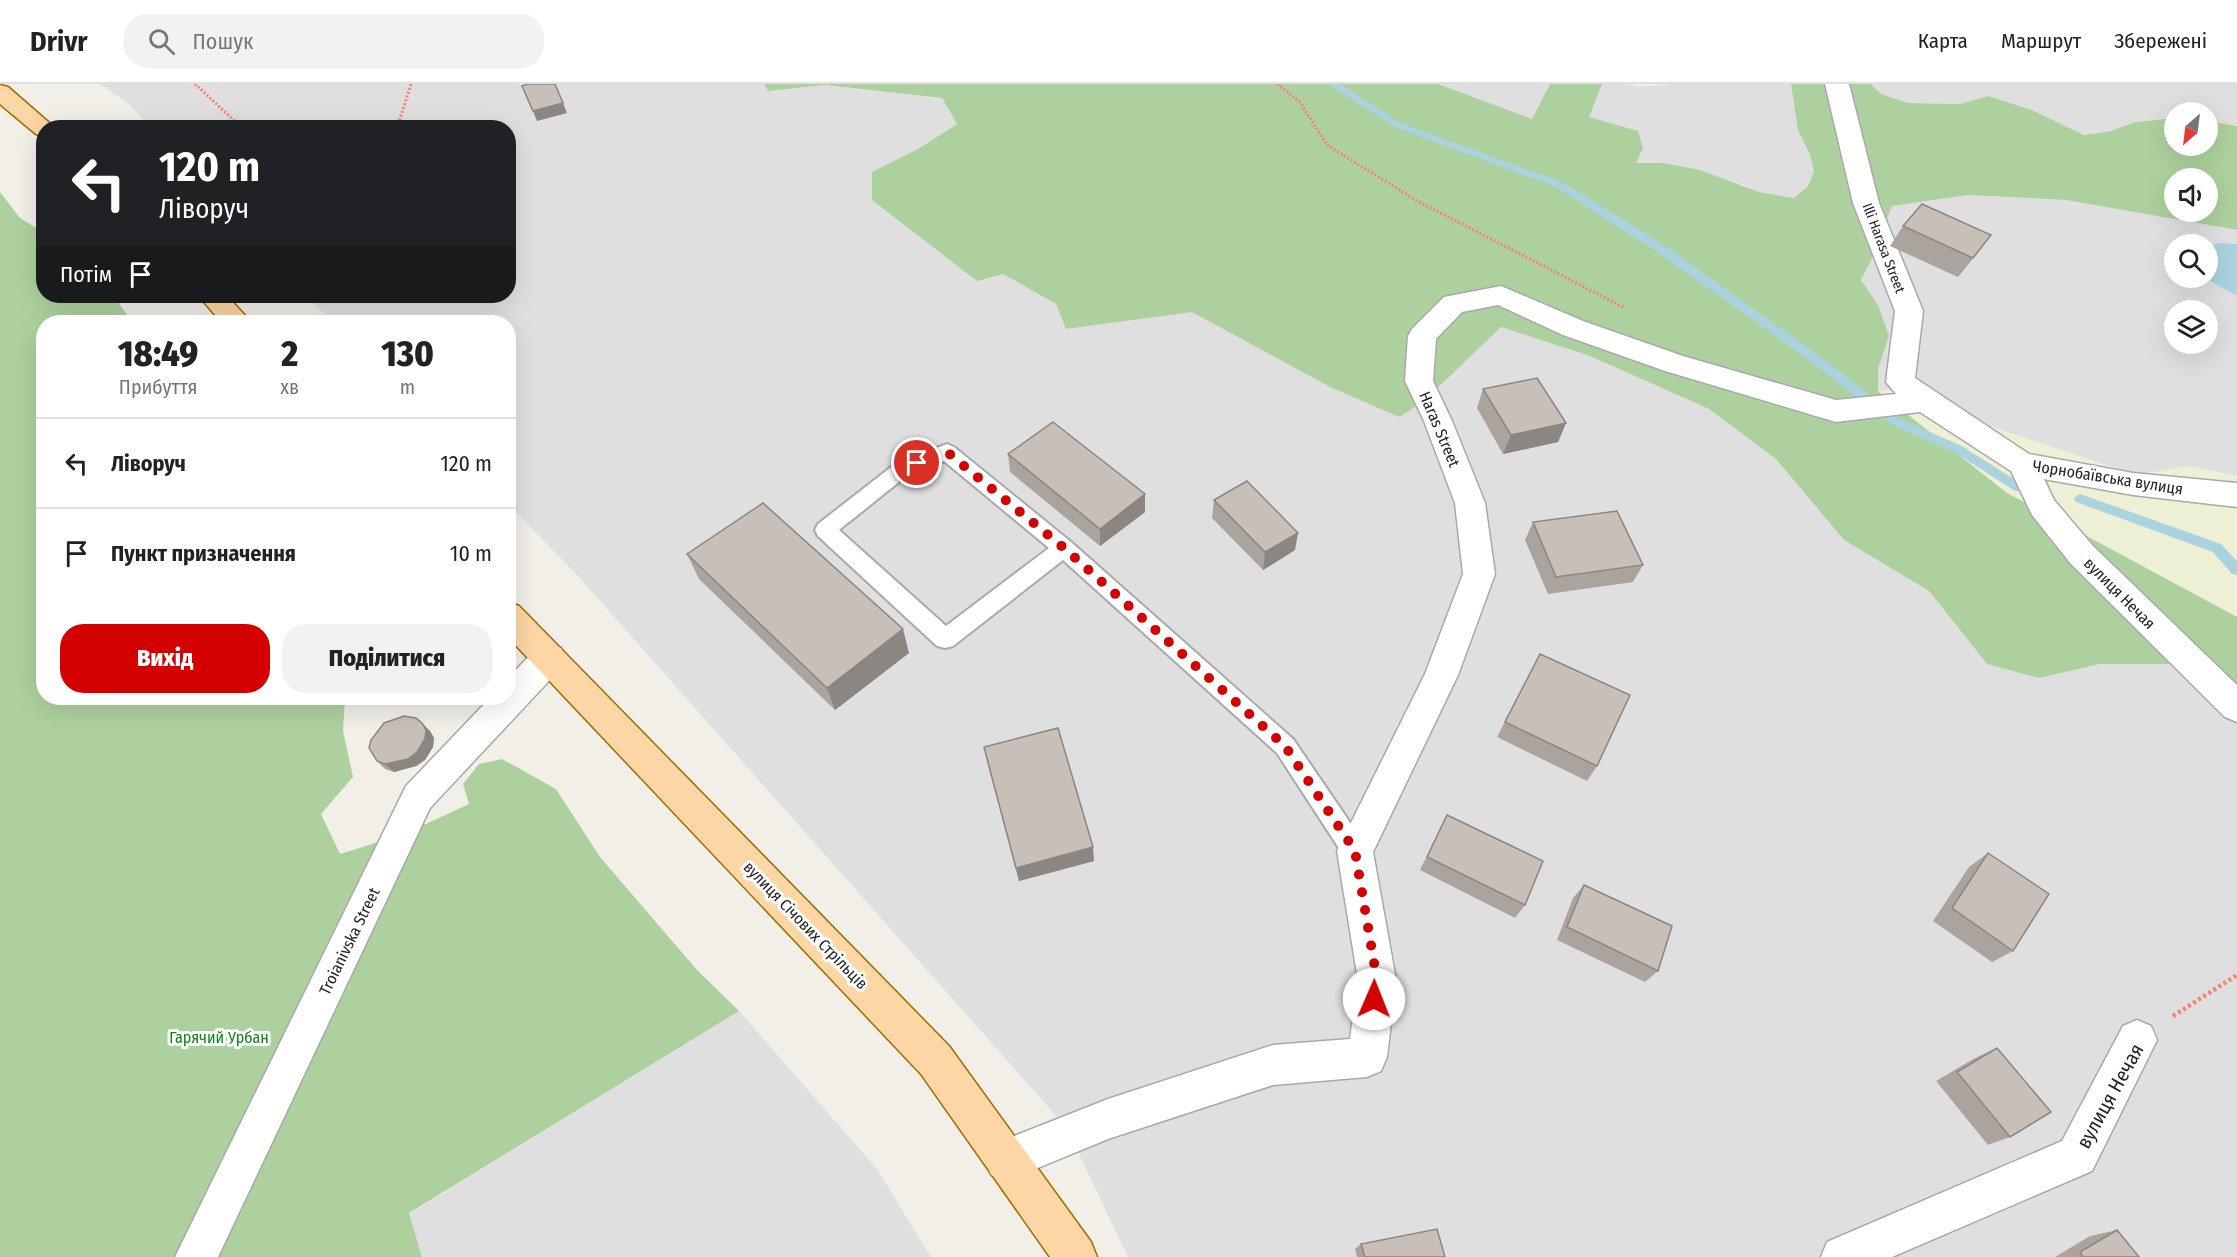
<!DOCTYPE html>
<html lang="uk">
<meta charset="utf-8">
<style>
:root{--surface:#fff;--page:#f2f2f2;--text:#222;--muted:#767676;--line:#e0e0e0;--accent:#d40000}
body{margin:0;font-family:"Fira Sans Condensed",sans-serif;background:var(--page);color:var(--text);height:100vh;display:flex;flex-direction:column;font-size:22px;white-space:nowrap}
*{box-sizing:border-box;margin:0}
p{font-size:20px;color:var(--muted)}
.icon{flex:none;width:33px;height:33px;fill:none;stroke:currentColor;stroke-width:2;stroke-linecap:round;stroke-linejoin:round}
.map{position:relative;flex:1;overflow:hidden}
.details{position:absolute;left:36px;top:231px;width:480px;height:390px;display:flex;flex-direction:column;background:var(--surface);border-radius:24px;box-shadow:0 6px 24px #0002}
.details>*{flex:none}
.banner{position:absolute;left:36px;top:36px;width:480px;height:183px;border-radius:24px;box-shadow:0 6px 24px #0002;background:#202124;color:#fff;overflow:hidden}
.needle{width:39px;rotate:208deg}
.controls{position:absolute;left:2164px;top:18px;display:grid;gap:12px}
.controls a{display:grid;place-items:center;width:54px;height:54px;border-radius:50%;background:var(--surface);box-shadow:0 6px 24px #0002;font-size:30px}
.pin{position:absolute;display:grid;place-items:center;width:51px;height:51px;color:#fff;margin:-26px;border:3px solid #fff;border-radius:50%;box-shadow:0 2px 6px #0007}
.me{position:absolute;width:66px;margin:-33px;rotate:1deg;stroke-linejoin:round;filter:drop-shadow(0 0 4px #0008)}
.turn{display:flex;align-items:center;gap:21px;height:126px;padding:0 24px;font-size:27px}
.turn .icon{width:78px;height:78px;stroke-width:2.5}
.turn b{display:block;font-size:42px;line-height:51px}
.then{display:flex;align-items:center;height:57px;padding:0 24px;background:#0003;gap:12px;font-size:22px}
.eta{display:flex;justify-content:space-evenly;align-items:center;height:102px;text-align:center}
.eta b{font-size:36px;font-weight:800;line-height:42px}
.cta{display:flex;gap:12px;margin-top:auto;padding:12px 24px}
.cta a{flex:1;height:69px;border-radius:24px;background:var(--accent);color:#fff;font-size:24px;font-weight:800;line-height:69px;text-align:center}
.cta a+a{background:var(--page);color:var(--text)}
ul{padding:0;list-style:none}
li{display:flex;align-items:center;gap:18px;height:90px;padding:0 24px;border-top:2px solid var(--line)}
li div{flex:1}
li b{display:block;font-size:22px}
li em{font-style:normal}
header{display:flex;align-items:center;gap:36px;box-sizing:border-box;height:84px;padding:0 30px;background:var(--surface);border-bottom:2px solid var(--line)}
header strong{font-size:28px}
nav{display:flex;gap:33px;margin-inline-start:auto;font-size:21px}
.search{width:420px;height:54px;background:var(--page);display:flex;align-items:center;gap:15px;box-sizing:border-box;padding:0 21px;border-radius:24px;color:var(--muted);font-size:22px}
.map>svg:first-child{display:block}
.residential{fill:#e0dfdf;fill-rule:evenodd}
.farmland{fill:#eef0d5}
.forest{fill:#add19e;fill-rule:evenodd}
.water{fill:#aad3df}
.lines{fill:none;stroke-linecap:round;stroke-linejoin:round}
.stream{fill:#aad3df;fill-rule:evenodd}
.lane-casing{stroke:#a9a9a9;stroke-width:4}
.street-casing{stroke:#a9a9a9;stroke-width:3}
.primary-casing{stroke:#a06b00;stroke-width:3}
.path-far1{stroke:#fa8072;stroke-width:3;stroke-dasharray:2 2;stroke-linecap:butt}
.path{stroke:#fa8072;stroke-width:4.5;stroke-dasharray:3 3;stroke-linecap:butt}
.lane{fill:#fff;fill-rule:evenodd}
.street{fill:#fff;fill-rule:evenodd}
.primary{fill:#fcd6a4;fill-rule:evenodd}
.wall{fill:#aba49e}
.shaded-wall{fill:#8b8681}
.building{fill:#c7bfb8;stroke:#8b8681;stroke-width:1.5}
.route{stroke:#d40000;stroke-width:10;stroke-dasharray:0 18}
.labels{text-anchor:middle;stroke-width:6;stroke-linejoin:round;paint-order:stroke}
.far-street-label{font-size:14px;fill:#222;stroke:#fff}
.street-label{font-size:16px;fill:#222;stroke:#fff}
.park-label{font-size:16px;fill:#0c8416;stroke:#fff}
.near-street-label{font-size:20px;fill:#222;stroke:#fff}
</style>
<header>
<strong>Drivr</strong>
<div class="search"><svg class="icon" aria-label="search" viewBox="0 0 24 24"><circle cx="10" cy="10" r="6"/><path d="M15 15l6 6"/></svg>Пошук</div>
<nav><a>Карта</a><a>Маршрут</a><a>Збережені</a></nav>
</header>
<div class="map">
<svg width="2237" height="1173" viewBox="0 0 2237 1173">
<rect width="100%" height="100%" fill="#f2efe9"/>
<path class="residential" d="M100 0H764L768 7 825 1 942 14 957 40 918 65 1003 190 1056 220 1066 245 1192 227 1330 303 1399 333 1501 243 1590 272 1709 325 1776 375 1844 456 1929 507 1987 580 2039 594 2100 580H2170L2237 613V1173H1128L1066 1043 578 492 509 421 508 238H332L306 212H508V44L151 43 130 21Z
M1438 0H1550L1532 36Z
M1602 0H1625L1639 3 1670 0H1791L1798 46 1810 71 1814 87 1808 102 1794 114 1759 108 1744 101 1663 79H1636L1588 33Z
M1871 0H2237V42L2208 37V28H2175V34L2135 38 2111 47 2084 51 2032 26 1988 12 1960 20 1908 19 1881 10Z
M1968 111 2066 116 2237 146V160H2175V194H2204L2237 212V392L2189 382 2136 391 1968 335 1929 303 1878 307V285L1889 252 1861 196 1871 177 1892 122ZM2175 226H2208V260H2175Z
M739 927 877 1085 931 1173H422L409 1130Z"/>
<path class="farmland" d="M1929 303 1968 335 2136 391 2189 382 2237 392V533L2007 409 1878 307Z"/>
<path class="forest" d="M764 0H1438L1532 35 1550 0H1602L1589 33 1638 47 1643 64 1636 79H1663L1700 86 1759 108 1794 114 1808 102 1814 87 1810 71 1798 46 1791 0H1871L1881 10 1908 19 1960 20 1988 12 2032 26 2084 51 2111 47 2135 38 2175 34V62H2208V37L2237 42V146L2066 116 1968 111 1892 122 1871 177 1861 196 1878 221 1889 252 1878 285V307L2007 409 2237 533V613L2170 580H2100L2039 594 1987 580 1929 507 1844 456 1776 375 1709 325 1590 272 1501 243 1424 317 1399 333 1330 303 1192 228 1066 245 1056 220 1003 190 977 197 872 116V88L918 65 957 40 942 14 825 1 768 7ZM2175 94H2208V128H2175Z
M0 108 20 134 43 148 44 212H114L132 238H44V614H345L343 647 353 693 321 730 340 770 404 750 469 720 463 700 479 680 502 675 556 705 600 773 697 886 739 927 409 1129 422 1173H0Z"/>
<path class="water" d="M2220 159 2237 160V212L2204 194H2208V162Z"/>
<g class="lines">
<path class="stream" d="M1328 0H1340L1401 39 1564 99 1664 161 1817 270 1900 335 1962 362 2023 401 2025 404 2023 407H2015L1954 368 1892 341 1809 276 1656 167 1556 103 1395 43Z
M2080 410 2221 460 2237 477V491L2232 490 2213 468 2076 418 2074 415 2076 412Z"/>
<defs>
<path id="lane" d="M947 360 954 363 1071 458 1293 655 1364 759 1367 767 1364 775 1355 778 1346 775 1277 669 1063 476 953 562 945 564 937 562 818 452 815 446 818 440 895 380ZM944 377 1049 464 946 542 839 446 909 390Z"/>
<path id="street" d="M1825 0H1849L1879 119 1923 227 1915 294 2029 370 2133 389 2237 399V423L2133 411 2044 395 2054 416 2093 462 2237 601V638L2225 633 2071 480 2032 431 2011 387 1920 328 1836 338 1665 287 1563 251 1498 221 1462 228 1436 255 1433 297 1452 337 1485 419 1495 490 1458 591 1373 768 1396 896 1387 973 1381 987 1367 993 1273 1001 1108 1055 1006 1097 991 1091 985 1076 991 1061 1108 1015 1273 961 1350 955 1358 896 1337 767 1425 590 1463 490 1455 419 1424 337 1405 297 1408 252 1412 245 1444 213 1501 202 1583 237 1683 272 1836 316 1896 310 1886 298 1895 227 1853 119Z
M549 560 561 564 565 574 561 584 430 724 218 1173H175L406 702 490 614H508V594L537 564Z
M2137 936 2151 942 2157 956 2092 1087 1892 1173H1821L1827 1158 2062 1057 2123 942Z"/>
<path id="primary" d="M0 1 8 3 55 44H44V52L36 50 0 20Z
M199 212H227L251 238H221Z
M508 518 519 522 949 962 1091 1158 1097 1173H1050L921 990 508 553Z"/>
</defs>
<use href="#lane" class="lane-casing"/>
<use href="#street" class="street-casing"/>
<use href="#primary" class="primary-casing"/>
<path class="path-far1" d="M195 0 242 44
M1277 0 1300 18 1327 61 1419 118 1625 224
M397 44 411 0"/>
<path class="path" d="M2173 932 2237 891"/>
<use href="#lane" class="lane"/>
<use href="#street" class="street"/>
<use href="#primary" class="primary"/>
</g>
<path class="wall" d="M1903 142 1976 171 1958 193 1890 162Z
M1483 305 1566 339 1558 358 1503 370 1477 324Z
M1008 370 1145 428 1100 462 1010 388Z
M1214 416 1295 466 1263 486 1212 434Z
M1533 438 1643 481 1633 498 1548 510 1525 456Z
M687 470 909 569 835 626 699 495Z
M1540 570 1597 682 1587 697 1497 653Z
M430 647 434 654 433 663 425 676 416 682 394 688 385 685 377 677Z
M984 663 1094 777 1019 797 987 678Z
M1447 731 1525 821 1515 834 1420 786Z
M1988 769 2013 867 1992 878 1933 837 1969 783Z
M1584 801 1658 887 1645 898 1557 856 1573 814Z
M1997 964 2010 1053 1988 1061 1936 997 1975 974Z
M2117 1146 2139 1173H2055L2090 1152Z
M1361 1160 1445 1173H1357L1355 1165Z"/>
<path class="shaded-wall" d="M563 19 567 29 537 37 533 27Z
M1566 339 1558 358 1503 370 1511 351Z
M1145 410V428L1100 462V445Z
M1298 449 1295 466 1263 486 1265 468Z
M903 545 909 569 835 626 827 604Z
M422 639 430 647 434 654 433 663 425 676 416 682 394 688 385 680Z
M1093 763 1094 777 1019 797 1016 784Z"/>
<path class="building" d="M528 0H555L563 19 533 27 522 2Z
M1922 120 1991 151 1973 174 1903 142Z
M1537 294 1566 339 1511 351 1483 305Z
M1053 338 1145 410 1100 445 1008 370Z
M1247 397 1298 449 1265 468 1214 416Z
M763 419 903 545 827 604 687 470Z
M1617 427 1643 481 1556 493 1533 438Z
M1540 570 1630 611 1597 682 1505 638Z
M404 632 416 634 422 639 426 646 425 655 417 668 408 675 385 680 377 677 369 664 371 656 384 639Z
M1058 644 1093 763 1016 784 984 663Z
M1447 731 1543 777 1525 821 1427 773Z
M1988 769 2049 810 2013 867 1952 824Z
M1584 801 1672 842 1658 887 1567 843Z
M1997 964 2051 1028 2010 1053 1957 988Z
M1437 1145 1445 1173H1365L1361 1160Z
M2117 1146 2139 1173H2083L2080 1168Z"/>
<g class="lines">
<path class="route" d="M917 379 947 368 1064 464 1285 662 1355 767 1377 896 1374 915"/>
</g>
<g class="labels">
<g class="far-street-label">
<text transform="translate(1884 164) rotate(69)" y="5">Illi Harasa Street</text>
</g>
<g class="street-label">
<text transform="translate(1440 345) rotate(67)" y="6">Haras Street</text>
<text transform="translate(2108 393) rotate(9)" y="6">Чорнобаївська вулиця</text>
<text transform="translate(2120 509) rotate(45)" y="6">вулиця Нечая</text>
<text transform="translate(806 841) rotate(46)" y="6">вулиця Січових Стрільців</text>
<text transform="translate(349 857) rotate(-64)" y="6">Troianivska Street</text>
</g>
<g class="park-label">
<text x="219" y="959">Гарячий Урбан</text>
</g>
<g class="near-street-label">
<text transform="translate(2110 1012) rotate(-61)" y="7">вулиця Нечая</text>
</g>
</g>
</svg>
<div class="controls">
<a><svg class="needle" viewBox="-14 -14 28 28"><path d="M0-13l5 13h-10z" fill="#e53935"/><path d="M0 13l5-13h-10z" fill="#767676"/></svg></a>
<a><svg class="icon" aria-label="sound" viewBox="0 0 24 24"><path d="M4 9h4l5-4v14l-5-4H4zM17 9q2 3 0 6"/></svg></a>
<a><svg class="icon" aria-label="search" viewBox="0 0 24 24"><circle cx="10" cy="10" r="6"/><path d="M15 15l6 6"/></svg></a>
<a><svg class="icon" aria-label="layers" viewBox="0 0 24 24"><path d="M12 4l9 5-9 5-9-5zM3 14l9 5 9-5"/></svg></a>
</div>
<div class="pin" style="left:917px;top:379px;background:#d93025"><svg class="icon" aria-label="arrive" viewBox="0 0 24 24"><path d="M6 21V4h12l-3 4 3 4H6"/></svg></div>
<svg class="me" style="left:1374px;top:915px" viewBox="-20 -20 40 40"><circle r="19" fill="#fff"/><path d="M0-13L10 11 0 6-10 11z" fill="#d40000"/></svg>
<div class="banner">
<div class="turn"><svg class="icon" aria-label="left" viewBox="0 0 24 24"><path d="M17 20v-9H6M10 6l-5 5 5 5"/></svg><div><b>120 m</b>Ліворуч</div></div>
<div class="then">Потім<svg class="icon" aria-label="arrive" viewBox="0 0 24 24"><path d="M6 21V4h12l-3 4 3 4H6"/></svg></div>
</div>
<section class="details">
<div class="eta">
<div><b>18:49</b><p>Прибуття</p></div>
<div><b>2</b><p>хв</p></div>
<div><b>130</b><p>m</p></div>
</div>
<ul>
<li><svg class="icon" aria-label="left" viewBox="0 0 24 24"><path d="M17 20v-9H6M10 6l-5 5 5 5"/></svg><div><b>Ліворуч</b></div><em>120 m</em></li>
<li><svg class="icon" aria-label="arrive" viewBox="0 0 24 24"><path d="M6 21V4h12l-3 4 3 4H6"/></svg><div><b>Пункт призначення</b></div><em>10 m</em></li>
</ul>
<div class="cta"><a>Вихід</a><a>Поділитися</a></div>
</section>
</div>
